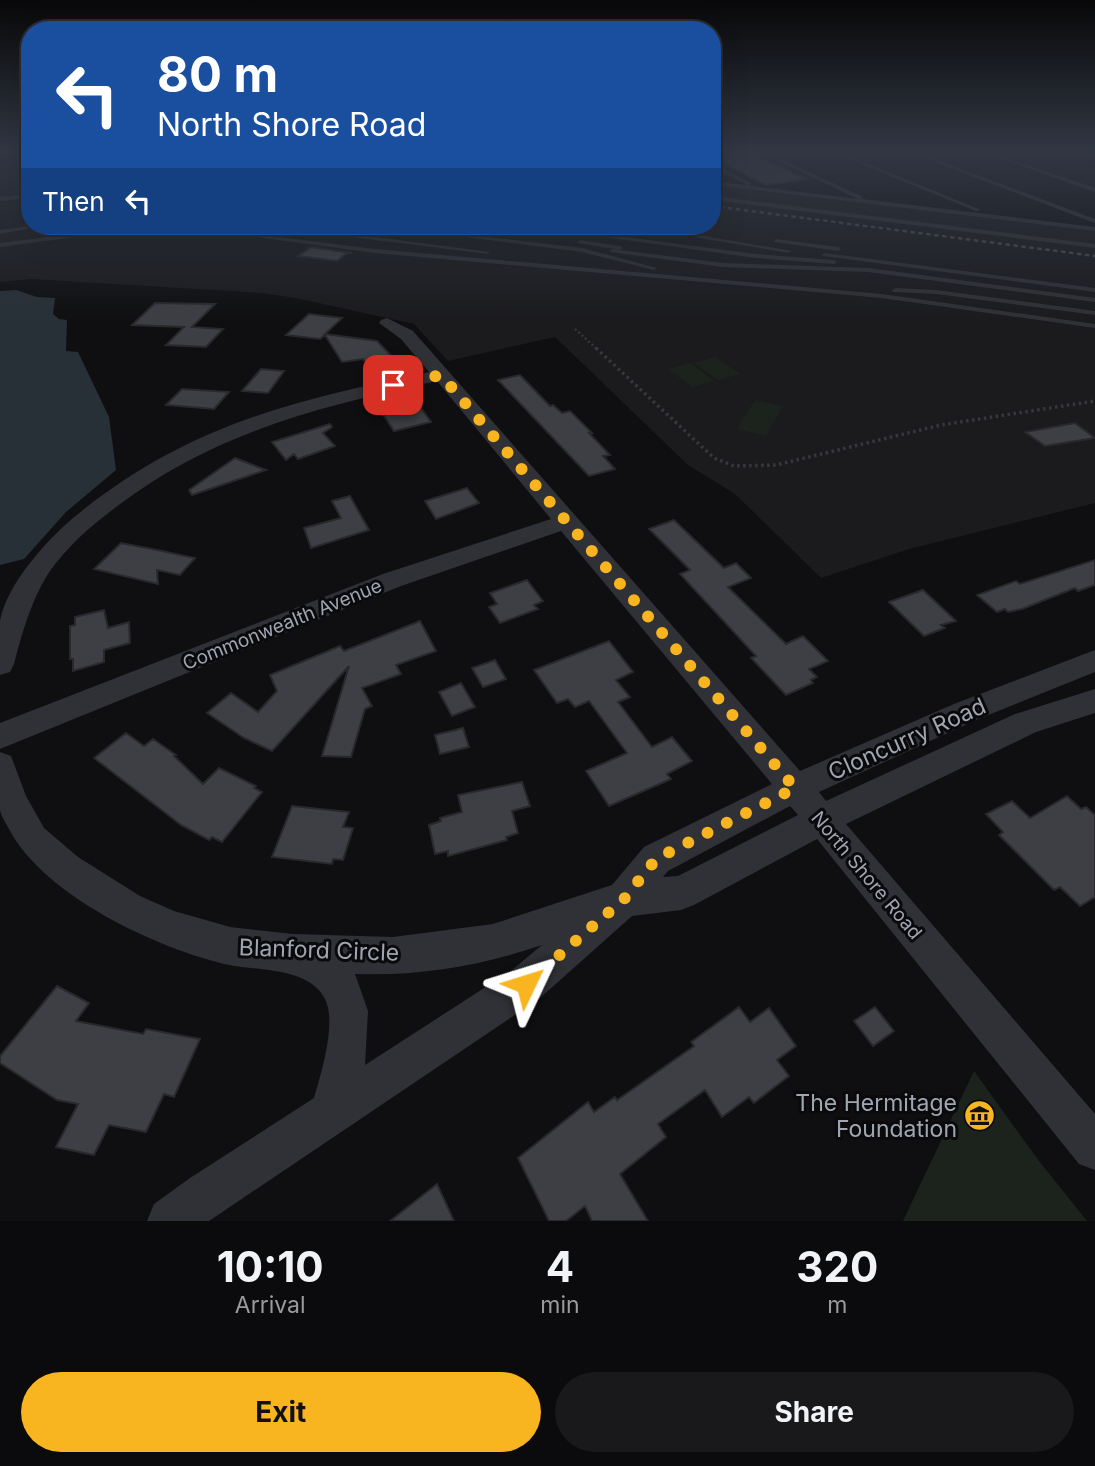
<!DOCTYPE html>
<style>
:root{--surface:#0b0b0d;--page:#19191b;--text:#f1f3f6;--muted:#9a9b9d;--line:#2b2b2e;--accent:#f9b51f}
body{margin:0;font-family:Inter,sans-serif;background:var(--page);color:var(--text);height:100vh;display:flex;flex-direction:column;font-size:26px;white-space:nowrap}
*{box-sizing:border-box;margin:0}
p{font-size:23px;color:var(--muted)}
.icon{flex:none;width:38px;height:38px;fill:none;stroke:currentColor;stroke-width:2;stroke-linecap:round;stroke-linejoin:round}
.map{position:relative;height:1221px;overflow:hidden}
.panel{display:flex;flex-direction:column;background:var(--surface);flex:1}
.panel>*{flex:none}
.guide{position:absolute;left:21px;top:21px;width:700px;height:214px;border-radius:28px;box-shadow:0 7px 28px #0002,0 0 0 2px var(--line);background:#1a4fa0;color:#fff;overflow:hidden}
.pin{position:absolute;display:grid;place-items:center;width:60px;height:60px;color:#fff;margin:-30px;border-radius:14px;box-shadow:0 4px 10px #0006}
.me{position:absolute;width:77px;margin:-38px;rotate:49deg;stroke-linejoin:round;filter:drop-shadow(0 0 5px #0008)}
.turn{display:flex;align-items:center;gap:24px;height:147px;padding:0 21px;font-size:32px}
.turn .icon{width:91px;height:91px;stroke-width:2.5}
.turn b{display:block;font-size:49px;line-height:60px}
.then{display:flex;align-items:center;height:66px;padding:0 21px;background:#0003;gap:14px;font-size:26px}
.eta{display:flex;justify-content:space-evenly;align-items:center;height:119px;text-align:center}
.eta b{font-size:42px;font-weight:700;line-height:49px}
.action{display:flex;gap:14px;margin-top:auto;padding:14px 21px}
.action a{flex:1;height:80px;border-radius:42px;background:var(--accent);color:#111;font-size:28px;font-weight:700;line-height:80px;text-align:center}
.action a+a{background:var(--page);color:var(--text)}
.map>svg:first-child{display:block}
.built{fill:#1b1b1e}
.green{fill:#1c231d}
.water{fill:#283037}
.building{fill:#3e3f44;stroke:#29292d;stroke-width:2}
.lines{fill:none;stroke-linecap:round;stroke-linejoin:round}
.path-far1{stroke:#36383d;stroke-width:2.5;stroke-dasharray:2 2.5;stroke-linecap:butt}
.path{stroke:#36383d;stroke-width:3.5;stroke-dasharray:2.5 3.5;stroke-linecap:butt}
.lane{fill:#303136;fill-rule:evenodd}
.street{fill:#303136;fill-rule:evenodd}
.rail{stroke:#47494f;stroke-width:2.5;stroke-dasharray:4.5 3.5;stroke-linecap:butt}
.route{stroke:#f9b51f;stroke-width:12;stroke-dasharray:0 21.6}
.labels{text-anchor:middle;stroke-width:6;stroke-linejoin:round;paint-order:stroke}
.street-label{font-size:19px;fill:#a0a5b2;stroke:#0a0a0c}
.near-street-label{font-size:23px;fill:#a0a5b2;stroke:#0a0a0c}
.near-poi-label{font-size:23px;fill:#a0a5b2;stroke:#0a0a0c;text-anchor:end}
</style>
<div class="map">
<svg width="1095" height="1221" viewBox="0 0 1095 1221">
<rect width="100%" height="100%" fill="#0f0f11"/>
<path class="built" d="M0 150H30V226H712V185L1095 231V503L909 549 821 578 735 494 688 465 555 337 448 361 414 324 296 298 263 293 31 279 0 282Z"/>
<path class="green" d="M715 357 740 374 718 380 694 363Z
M690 363 714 381 692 387 668 369Z
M755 400 783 406 766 436 737 429Z
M974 1071 1039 1161 1087 1221H903Z"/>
<path class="water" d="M16 290 37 297 55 298 53 314 59 319 67 320 66 351 78 352 109 417 116 470 66 512 24 559 0 565V291Z"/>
<path class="building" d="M712 150H744L807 179 767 185 712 158Z
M311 247 352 253H347L337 261 298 256Z
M155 303 215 304 192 327 223 329 206 347 166 345 184 327 132 325Z
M309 314 342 318 325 334 377 341 398 363 371 370 363 359 342 362 325 335 320 339 286 335Z
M261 369 284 371 268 393 242 391Z
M520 375 550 406 553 405 562 413 570 411 592 433H589L610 455 603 456 615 469 589 476 498 380Z
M182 389 229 392 214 409 166 405Z
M418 404 431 422 394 431 382 413Z
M1075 423 1095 438 1045 446 1025 432Z
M330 424 332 427 323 433 335 446 298 459 294 454 286 460 272 442Z
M235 458 266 470 192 495 189 490Z
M467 488 479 503 436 519 425 501Z
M350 496 369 530 311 548 304 528 341 518 332 501Z
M674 520 724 568 736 563 751 578 728 587 786 644 803 636 828 661 809 669 817 677 811 680 813 683 786 695 751 658 756 656 680 574 690 570 649 529Z
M121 543 162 551 195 558 180 575 157 570 158 584 94 569Z
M1095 560V585L1078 591 1075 588 1022 609 1008 612 1005 609 997 612 977 595 1016 581 1020 584Z
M527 580 543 601 534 605 538 609 500 623 489 607 497 604 490 593Z
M923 590 956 621 941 625 945 628 924 636 889 602Z
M104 610 108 628 129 622 130 643 104 650V662L73 671V659H70V626L75 625V617Z
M420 621 436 651 396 665 401 674 362 688 372 706 365 709 351 757 322 756 349 666 272 751 244 738 207 713 231 693 258 712 277 691 270 675 340 646 344 651Z
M609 641 633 672 616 680 630 697 618 702 652 747 672 737 692 761 667 774 671 779 609 806 586 771 627 753 589 701 575 707 568 699 557 703 534 670Z
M495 660 506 679 483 687 472 668Z
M461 683 475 707 452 716 439 692Z
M463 728 469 747 440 754 435 735Z
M126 733 144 746 153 739 176 755 174 756 203 784 219 768 256 786 254 788 262 792 222 842 212 837 209 840 181 825 94 758Z
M522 782 530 806 512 811 518 833 506 837 507 840 448 856V851L435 854 429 825 441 821 440 818 462 812 458 795Z
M1067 796 1081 809 1086 807 1095 815V897L1080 906 1060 887 1054 890 999 835 1003 832 986 814 1012 801 1030 818Z
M292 806 349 812 343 827 353 828 343 860 333 859 332 864 272 857Z
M57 986 89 1003 76 1021 143 1034 146 1029 200 1039 174 1097 164 1094 146 1132 109 1125 94 1155 56 1147 78 1104 57 1100 0 1063V1056Z
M739 1007 750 1022 769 1008 796 1046 777 1060 789 1076 754 1103 749 1097 722 1117 705 1090 658 1124 666 1137 620 1174 648 1221H592L585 1206 566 1221H549L518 1158 588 1102 594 1112 615 1097 617 1100 694 1046 691 1042Z
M875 1007 894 1031 873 1046 854 1021Z
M437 1184 454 1221H390Z"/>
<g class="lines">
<path class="path-far1" d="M575 329 598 350"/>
<path class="path" d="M596 348 714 458 734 466 776 465 941 425 1095 401"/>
<path class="lane" d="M755 150H761L863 197 862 199 1095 227V231L712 185V181L858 199Z
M827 150H834L981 210 976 211Z
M903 150H910L1095 219V223Z
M976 150H983L1095 188V192Z
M712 164 751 183 752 184 747 185 712 167Z
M30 194V198L0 201V197Z
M712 196 1095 244V248L712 200Z
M30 226H43L0 234V230Z
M69 226H84L59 231 56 229Z
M191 226 375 249 882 294 1095 324V328L882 298 375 253 195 229 158 234 155 232Z
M246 226H292L490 252 487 254 287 229 285 232Z
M344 226H360L391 231 388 233Z
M379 226H395L582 248 657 268 654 270 582 252Z
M479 226H496L539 232 536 234Z
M525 226H540L756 254 834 260 837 262 834 264 756 258Z
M610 226H646L792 251 789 253 646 229 643 232Z
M119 228 121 231 0 247V243Z
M776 239 838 247 841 249 838 251 774 242Z
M580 240 620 246 623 248 620 250 578 243 577 242Z
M612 249 723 263 868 268 1095 298V302L868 272 723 267 610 252V250Z
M825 253 1095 288V292L823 256 822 255Z
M896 288 936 290 1095 311V315L936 294 893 292 892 290Z"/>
<path class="street" d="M387 318 413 331 800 771 954 704 1095 650V672L976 720 819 792 826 801 1015 714 1095 689V713L1036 732 846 824 1095 1114V1170L1079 1164 817 839 694 905 681 910 632 916 540 998 209 1221H147L154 1204 190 1178 314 1098C321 1074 337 1023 325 999 309 967 258 971 229 965 158 949 44 896 9 829 6 823 1 816 0 810 0 792 0 770 0 752L11 756 26 796 44 828 78 857 140 896 174 911 230 927 293 934 393 937 493 924 612 885 644 847 772 784 561 531 401 586 0 749V723L383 574 551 519 437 381C319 407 214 432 116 507 91 526 66 547 48 574 31 601 22 633 14 664L10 672 0 675C0 658 0 638 0 621 7 584 45 542 73 518 185 426 291 401 429 372L401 339 379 323 381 320ZM790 806 798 815 678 876 663 877 668 871ZM542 945 512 970 365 1065 368 1011 355 974C420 976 480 966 542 945Z"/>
<path class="rail" d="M712 206 1095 256"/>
</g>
<linearGradient id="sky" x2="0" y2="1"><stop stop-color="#080809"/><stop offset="0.47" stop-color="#313743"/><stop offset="1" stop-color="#313743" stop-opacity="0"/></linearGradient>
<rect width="1095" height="321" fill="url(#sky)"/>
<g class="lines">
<path class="route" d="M393 385 441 375 795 788 656 859 624 899 526 984"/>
</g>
<defs>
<symbol id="museum-disc" viewBox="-11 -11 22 22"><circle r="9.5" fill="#f9b51f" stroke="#0a0a0c"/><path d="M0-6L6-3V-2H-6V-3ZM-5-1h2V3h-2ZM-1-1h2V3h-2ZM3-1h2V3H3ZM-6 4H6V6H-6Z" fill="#111"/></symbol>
</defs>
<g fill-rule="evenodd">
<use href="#museum-disc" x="962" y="1098" width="35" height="35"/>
</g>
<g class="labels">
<g class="street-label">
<text transform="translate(282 624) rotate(-22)" y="7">Commonwealth Avenue</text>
<text transform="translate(867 875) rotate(50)" y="7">North Shore Road</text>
</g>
<g class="near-street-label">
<text transform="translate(907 739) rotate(-24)" y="8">Cloncurry Road</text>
<text transform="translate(319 950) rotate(2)" y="8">Blanford Circle</text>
</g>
<g class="near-poi-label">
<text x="957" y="1111">The Hermitage<tspan x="957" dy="26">Foundation</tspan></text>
</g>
</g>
</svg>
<div class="pin" style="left:393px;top:385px;background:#d93025"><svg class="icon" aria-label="arrive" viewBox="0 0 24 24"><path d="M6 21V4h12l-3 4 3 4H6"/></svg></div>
<svg class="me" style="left:526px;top:984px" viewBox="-20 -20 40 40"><path d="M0-17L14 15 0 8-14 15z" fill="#f9b51f" stroke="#fff" stroke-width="4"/></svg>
<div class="guide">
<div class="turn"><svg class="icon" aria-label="left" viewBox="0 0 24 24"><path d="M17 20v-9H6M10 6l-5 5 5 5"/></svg><div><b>80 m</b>North Shore Road</div></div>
<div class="then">Then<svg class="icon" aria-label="left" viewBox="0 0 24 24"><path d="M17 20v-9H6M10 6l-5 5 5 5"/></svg></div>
</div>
</div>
<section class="panel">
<div class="eta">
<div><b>10:10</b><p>Arrival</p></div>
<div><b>4</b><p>min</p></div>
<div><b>320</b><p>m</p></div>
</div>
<div class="action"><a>Exit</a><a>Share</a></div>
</section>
